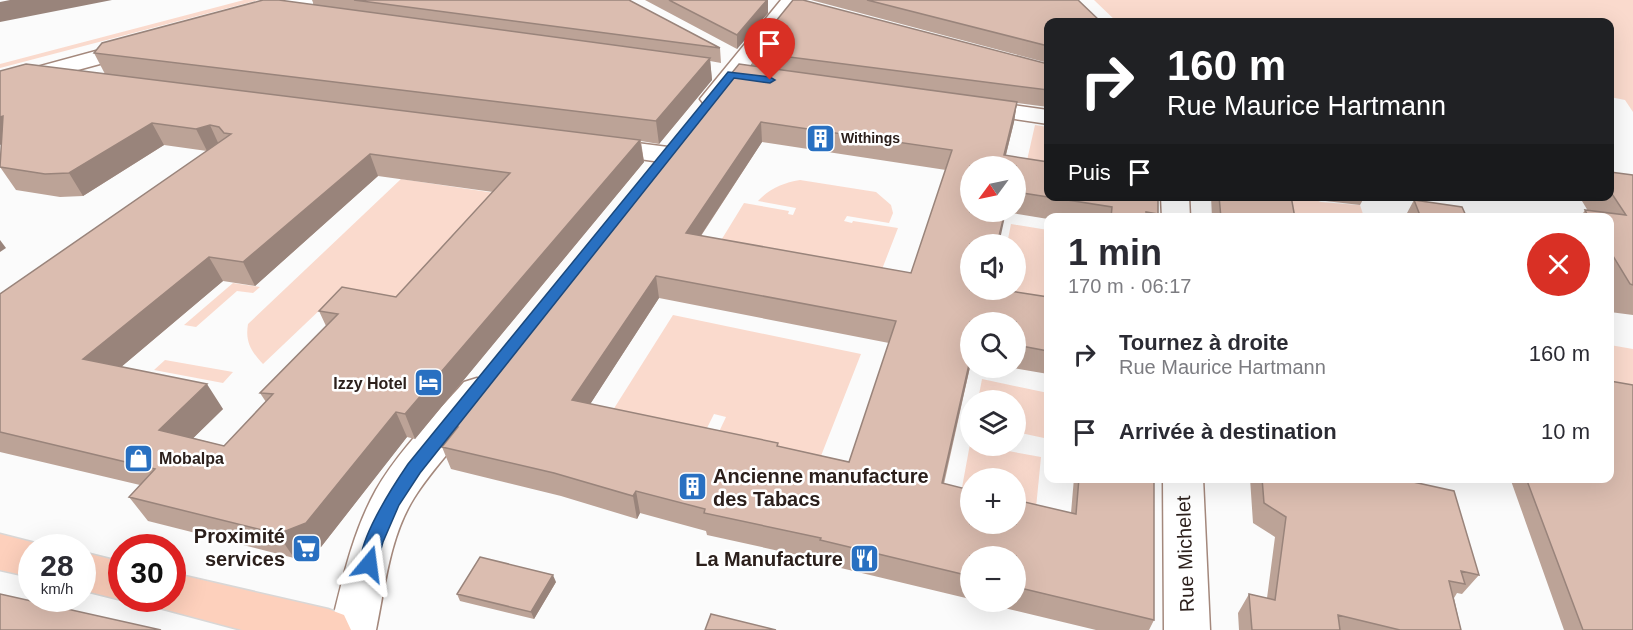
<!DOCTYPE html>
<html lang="fr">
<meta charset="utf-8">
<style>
:root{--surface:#fff;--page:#f2f2f3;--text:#2b2b33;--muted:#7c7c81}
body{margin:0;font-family:Arial,sans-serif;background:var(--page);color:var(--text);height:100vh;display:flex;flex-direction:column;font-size:22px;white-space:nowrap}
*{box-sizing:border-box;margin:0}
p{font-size:20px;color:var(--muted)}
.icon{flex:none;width:33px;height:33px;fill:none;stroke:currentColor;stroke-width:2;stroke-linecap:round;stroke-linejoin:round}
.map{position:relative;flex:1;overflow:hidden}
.drawer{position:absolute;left:1044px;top:213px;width:570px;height:270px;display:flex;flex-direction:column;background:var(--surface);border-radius:12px;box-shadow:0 6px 24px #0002}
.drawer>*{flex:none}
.banner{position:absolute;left:1044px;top:18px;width:570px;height:183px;border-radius:12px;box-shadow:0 6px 24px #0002;background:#202124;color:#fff;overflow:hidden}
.needle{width:39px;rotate:237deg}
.buttons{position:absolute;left:960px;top:156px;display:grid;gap:12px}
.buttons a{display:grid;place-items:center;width:66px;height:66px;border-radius:50%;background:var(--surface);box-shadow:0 6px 24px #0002;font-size:30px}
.speed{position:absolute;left:18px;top:534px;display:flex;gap:12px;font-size:30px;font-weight:700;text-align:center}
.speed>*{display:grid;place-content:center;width:78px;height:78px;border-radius:50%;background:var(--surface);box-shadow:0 6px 24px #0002;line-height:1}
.speed small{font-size:15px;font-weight:400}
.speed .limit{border:9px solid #d22;background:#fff;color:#111}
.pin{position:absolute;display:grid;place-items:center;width:51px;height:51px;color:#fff;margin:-62px -26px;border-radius:50% 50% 50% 0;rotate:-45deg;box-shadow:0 0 6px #0007}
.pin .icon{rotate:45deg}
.me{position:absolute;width:66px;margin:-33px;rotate:16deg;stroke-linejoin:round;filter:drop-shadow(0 0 4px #0008)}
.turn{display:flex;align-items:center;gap:21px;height:126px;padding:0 24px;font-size:27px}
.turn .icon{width:78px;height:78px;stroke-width:2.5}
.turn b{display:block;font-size:42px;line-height:51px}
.then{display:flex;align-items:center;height:57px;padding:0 24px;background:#0003;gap:12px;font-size:22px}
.round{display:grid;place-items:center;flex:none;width:63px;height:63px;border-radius:32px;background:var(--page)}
.headline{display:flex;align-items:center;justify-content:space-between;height:102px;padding:0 24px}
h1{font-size:36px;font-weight:600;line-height:45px}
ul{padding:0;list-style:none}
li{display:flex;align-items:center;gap:18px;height:78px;padding:0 24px}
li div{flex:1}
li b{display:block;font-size:22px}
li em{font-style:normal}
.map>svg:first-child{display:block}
.green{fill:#fadacd}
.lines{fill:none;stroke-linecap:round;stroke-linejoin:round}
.minor-casing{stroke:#a4887c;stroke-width:3}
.major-casing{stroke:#d9d7d6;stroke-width:3}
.minor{fill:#fff;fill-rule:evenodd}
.major{fill:#fdd0bc;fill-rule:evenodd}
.wall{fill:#bca397;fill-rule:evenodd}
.shaded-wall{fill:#99847b}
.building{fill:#dbbdb0;stroke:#99847b;stroke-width:1.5;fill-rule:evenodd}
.route{fill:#2970c1;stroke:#1b497d;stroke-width:1.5}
.labels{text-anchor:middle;stroke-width:5;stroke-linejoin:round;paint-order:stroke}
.far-poi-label{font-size:14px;font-weight:bold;fill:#2c201c;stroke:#fff;text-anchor:start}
.poi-label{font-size:16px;font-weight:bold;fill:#2c201c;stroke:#fff;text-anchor:end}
.near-poi-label{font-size:20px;font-weight:bold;fill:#2c201c;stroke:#fff;text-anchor:end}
.near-street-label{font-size:20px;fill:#2c201c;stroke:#fff}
</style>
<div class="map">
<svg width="1633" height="630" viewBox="0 0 1633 630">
<rect width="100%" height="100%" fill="#fbfbfb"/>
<path class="green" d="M244 0H259L0 68V64Z
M1094 0H1633V112L1625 100 1610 97V22H1117Z
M1035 125 1048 127V182L1023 178Z
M401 179 515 196 406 322 324 306 263 364C251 351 245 342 248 324Z
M800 180 876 192 891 205 893 213 889 223 847 216 844 221 852 223 853 221 898 228 879 277 717 247 744 203 789 211 788 214 793 215 796 208 758 201C770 188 783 183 800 180Z
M1264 197H1308L1321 202 1358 205H1360L1364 217H1268Z
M1011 224 1048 230V310L997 290H1016V244H1007Z
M233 283 260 287 253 293 237 291 196 327 184 325Z
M673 315 861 354 819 461 717 436 726 417 714 414 705 432 613 410Z
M1610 345 1633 349V393L1610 389Z
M165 360 233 372 223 383 154 370Z
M982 379 1048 393 1044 438 1016 432V400H978Z
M970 444 1041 457 1036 508 1016 504V478H970V495L961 493Z"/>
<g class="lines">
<defs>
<path id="minor" d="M283 0H316L313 4 254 20 247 18 244 14 247 10Z
M781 0H802L720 104 712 106 704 104 700 99 704 94Z
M140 39 148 41 151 46 148 51 0 91V77Z
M971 99 1048 110V124L962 111 959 106 962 101Z
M598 138 668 147 677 149 681 155 677 161 668 163 589 152 585 146 589 140Z
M1161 196H1189L1190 218H1162Z
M477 378 490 382 495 391C473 429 438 460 414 498 390 536 385 586 376 630H330C342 582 352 533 376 490 399 450 434 416 464 382Z
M1163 478H1203L1210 630H1164Z"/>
<path id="major" d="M0 534 47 546 32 548V577L0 570Z
M82 552 122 562V598H127L122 600 82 590Z
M172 573 328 609 344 615 351 630H242L156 607 152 598H172Z"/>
</defs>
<use href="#minor" class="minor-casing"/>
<use href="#major" class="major-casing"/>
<use href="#minor" class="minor"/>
<use href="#major" class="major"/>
</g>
<path class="wall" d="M312 0H629L720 48 721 63 710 61 712 80 659 144 641 141 644 162 415 439 407 437 321 547 294 558 148 521 129 497 140 485 0 452V294L207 151 164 145 83 196 60 197 16 190 0 167 1 144 105 74 94 53 282 1 314 5ZM378 176 493 192 396 297 319 311 326 326 260 393 266 402 224 446 193 438 223 409 121 367 223 281 255 286Z
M645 0H768V13L737 49Z
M811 0H1078L1048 22V63Z
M751 52 1048 64V107L1017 103 1014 122 1006 155 1158 214 1157 218H1048V219L1006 212 970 290 1048 297V374L1013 368H1016V322H970V367L944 484 1071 513 1074 478H1154V620L1149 630H1096L979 602H1016V556H970V599L820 563V560L707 535 706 531 640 513 637 519 561 496 451 469 442 447 451 435 447 425 752 66ZM762 142 946 170 911 273 701 236ZM1016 166V212H970ZM659 298 889 343 849 462 590 404Z
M1633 175V315L1610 312V218H1580L1585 210 1588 211 1579 196H1610V191Z
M1211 196H1365L1360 205 1291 197 1295 218H1212Z
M1414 200 1467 218H1409L1407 213Z
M1250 478H1395L1479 575 1462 594 1457 593 1454 598 1461 630H1239L1238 613 1249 594 1267 598 1275 537 1253 523Z
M1510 478H1610L1633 630H1564Z
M556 582 534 619 460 601 457 594Z"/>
<path class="shaded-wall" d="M10 0H112L0 22V2Z
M767 0H768V13L737 49V35Z
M710 58 712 80 659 144 656 121Z
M1017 102 1014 122 1003 166 1004 155Z
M3 116 17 138 0 145V117Z
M761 122 762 142 688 255 686 233Z
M152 123 164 145 83 196 69 173Z
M210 125 220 147 207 151 196 129Z
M640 140 644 162 415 439 405 414Z
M370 154 378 176 255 286 243 262Z
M1005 212H1006L999 244H997Z
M0 240 6 248 0 252Z
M209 257 223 281 101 384 83 359Z
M656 276 659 298 578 423 572 400Z
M970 360V367L938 506 942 483Z
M207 384 223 409 176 455 159 430Z
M396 412 407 437 321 547 294 558 278 534Z
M636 491 640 513 637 519 633 496Z
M553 575 556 582 534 619 531 612Z"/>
<path class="building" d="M263 0H279L710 58 656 121 94 53 102 43Z
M354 0H629L720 48Z
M669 0H767L737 35Z
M793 0H803L1048 64V90L751 52Z
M867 0H1078L1101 22H1048V46Z
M26 64 640 140 405 414 396 412 306 523 278 534 129 497 155 469 0 432V294L231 134 224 133 219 127 210 125 196 129 152 123 69 173 45 174 0 167 3 116 0 117V71ZM370 154 510 173 396 297 342 287 319 311 338 314 260 393 273 394 224 446 159 430 207 384 83 359 209 257 243 262Z
M739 64 1017 102 1004 155 1048 162V196H1158V214L1146 212V218H1111L1112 207 1016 192V166H970V212H1005L997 244H970V290H1004L1048 297V351L1016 345V322H970V360L942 483 970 490V524H1016V500L1076 514 1079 478H1154V620L1016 587V556H970V576L820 540 821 538 704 513 705 509 636 491 633 496 554 473 442 447 458 427 447 425ZM761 122 952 150 911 273 686 233ZM656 276 896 321 849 462 777 446 778 443 572 400Z
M1610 172 1633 175V285L1630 284 1610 251V218H1589L1585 210 1626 215 1610 191Z
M1219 196H1291L1295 218H1221Z
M1414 200 1462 207 1467 218H1421Z
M1610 381 1633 385V630H1583L1526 478H1610Z
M1262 478H1395L1454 491 1479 575 1461 571 1465 584 1449 581 1461 630H1400L1338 615 1340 630H1252L1249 594 1275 600 1286 517 1264 503Z
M480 557 553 575 531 612 457 594Z
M0 594 161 630H0Z
M711 614 776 630H705Z"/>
<path class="route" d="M728 72 770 77 775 80 770 83 734 78 420 473 399 505 383 542 375 570 369 572 362 570C352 548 395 483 408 464Z"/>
<defs>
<symbol id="building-square" viewBox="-11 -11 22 22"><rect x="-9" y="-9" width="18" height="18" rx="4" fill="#2970c1" stroke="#fff"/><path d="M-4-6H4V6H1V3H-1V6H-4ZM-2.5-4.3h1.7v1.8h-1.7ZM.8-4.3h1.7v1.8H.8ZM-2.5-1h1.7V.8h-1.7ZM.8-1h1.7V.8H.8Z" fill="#fff"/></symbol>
<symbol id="hotel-square" viewBox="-11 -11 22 22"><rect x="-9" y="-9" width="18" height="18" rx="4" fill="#2970c1" stroke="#fff"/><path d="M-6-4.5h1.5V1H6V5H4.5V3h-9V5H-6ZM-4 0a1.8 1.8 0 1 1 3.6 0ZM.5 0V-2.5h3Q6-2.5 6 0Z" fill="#fff"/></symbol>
<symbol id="shop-square" viewBox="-11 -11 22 22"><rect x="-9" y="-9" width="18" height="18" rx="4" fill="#2970c1" stroke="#fff"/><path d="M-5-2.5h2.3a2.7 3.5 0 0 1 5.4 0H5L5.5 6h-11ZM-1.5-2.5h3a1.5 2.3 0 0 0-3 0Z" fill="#fff"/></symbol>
<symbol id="supermarket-square" viewBox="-11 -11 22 22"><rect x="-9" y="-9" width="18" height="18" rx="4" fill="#2970c1" stroke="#fff"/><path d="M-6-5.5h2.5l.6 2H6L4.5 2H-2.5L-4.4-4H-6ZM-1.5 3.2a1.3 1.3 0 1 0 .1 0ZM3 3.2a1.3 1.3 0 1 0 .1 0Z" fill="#fff"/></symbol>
<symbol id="restaurant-square" viewBox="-11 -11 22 22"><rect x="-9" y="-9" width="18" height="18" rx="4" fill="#2970c1" stroke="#fff"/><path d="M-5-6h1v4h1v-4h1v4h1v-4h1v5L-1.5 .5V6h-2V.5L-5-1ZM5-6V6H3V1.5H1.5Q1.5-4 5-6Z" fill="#fff"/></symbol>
</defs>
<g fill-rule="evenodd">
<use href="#building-square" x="804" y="122" width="33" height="33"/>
<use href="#hotel-square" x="412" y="366" width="33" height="33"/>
<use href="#shop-square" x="122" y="442" width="33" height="33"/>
<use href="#building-square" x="676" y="470" width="33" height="33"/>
<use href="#supermarket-square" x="290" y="532" width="33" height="33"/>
<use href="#restaurant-square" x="848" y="542" width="33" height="33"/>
</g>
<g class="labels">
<g class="far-poi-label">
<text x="841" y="143">Withings</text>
</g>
<g class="poi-label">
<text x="407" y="389">Izzy Hotel</text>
<text x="159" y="464" text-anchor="start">Mobalpa</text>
</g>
<g class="near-poi-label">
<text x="713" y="483" text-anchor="start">Ancienne manufacture<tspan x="713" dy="23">des Tabacs</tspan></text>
<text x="285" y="543">Proximité<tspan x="285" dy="23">services</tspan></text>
<text x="843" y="566">La Manufacture</text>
</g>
<g class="near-street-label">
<text transform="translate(1185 554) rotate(-92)" y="7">Rue Michelet</text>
</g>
</g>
</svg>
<div class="buttons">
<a><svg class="needle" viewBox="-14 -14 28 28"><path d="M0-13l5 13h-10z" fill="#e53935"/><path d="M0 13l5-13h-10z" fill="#7c7c81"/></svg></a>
<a><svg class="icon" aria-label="sound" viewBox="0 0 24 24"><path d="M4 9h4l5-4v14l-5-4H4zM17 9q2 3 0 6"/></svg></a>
<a><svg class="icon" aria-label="search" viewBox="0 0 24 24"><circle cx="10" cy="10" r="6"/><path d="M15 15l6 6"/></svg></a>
<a><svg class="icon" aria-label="layers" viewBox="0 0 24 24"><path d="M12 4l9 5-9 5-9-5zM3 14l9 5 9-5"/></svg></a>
<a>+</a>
<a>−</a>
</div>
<div class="speed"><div>28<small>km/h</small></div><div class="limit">30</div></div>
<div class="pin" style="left:770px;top:80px;background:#d93025"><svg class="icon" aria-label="arrive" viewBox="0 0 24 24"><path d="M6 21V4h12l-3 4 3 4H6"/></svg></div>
<svg class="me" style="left:369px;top:564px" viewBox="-20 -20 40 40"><path d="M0-17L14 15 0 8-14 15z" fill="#2970c1" stroke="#fff" stroke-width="4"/></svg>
<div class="banner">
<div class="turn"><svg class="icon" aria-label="right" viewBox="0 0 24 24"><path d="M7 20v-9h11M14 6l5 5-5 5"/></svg><div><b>160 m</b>Rue Maurice Hartmann</div></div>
<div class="then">Puis<svg class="icon" aria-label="arrive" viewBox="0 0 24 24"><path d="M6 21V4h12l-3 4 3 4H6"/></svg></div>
</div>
<section class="drawer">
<div class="headline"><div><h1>1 min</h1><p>170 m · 06:17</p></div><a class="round" style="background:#d93025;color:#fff"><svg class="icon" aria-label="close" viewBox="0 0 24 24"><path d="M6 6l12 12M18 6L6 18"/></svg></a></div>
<ul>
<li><svg class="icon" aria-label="right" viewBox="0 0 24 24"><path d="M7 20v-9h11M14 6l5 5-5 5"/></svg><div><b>Tournez à droite</b><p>Rue Maurice Hartmann</p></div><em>160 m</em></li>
<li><svg class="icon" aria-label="arrive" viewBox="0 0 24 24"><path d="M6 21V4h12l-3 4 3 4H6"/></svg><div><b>Arrivée à destination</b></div><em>10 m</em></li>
</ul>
</section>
</div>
